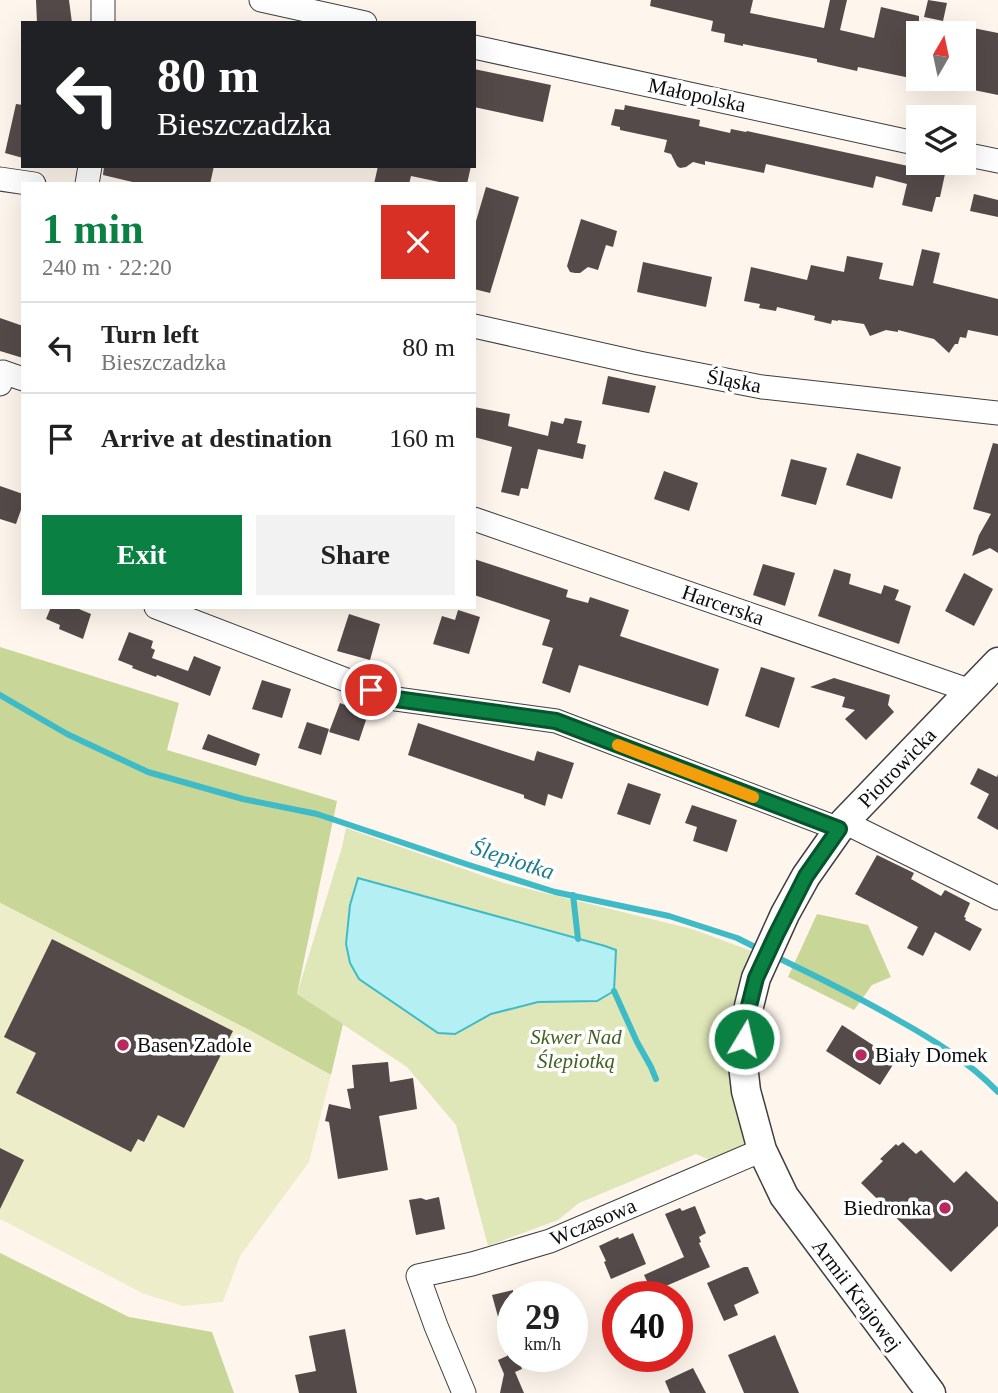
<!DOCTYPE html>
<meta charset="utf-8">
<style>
:root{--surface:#fff;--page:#f2f2f2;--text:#222;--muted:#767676;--line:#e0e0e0;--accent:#0b8043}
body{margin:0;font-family:Georgia,serif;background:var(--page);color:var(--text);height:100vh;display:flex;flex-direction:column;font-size:26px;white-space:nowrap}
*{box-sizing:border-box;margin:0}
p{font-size:23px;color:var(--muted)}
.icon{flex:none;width:38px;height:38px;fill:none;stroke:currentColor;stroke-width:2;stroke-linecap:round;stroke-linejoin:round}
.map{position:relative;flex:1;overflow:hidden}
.details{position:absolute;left:21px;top:182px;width:455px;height:427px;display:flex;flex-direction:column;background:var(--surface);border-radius:0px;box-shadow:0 7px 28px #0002}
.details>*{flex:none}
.hud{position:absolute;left:21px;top:21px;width:455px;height:147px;border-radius:0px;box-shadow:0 7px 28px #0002;background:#202124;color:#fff;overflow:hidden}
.needle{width:46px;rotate:9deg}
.fabs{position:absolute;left:906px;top:21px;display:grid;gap:14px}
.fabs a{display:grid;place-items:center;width:70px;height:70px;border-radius:0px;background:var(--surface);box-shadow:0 7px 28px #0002;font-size:35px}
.speed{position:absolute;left:497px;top:1281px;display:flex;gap:14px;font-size:35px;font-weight:700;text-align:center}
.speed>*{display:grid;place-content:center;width:91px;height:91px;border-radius:50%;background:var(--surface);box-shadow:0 7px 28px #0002;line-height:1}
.speed small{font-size:18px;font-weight:400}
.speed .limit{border:10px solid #d22;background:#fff;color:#111}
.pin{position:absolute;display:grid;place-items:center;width:60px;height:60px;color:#fff;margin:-30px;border:4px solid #fff;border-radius:50%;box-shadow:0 2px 7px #0007}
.me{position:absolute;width:77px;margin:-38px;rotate:9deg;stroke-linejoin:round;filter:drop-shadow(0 0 5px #0008)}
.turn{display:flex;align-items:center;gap:24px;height:147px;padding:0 21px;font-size:32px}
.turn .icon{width:91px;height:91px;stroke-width:2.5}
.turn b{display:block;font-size:49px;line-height:60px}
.round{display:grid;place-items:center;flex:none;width:74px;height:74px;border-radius:0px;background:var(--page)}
.overview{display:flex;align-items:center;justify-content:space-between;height:119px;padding:0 21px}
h1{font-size:42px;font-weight:700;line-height:52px;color:var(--accent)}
.button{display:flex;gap:14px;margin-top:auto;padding:14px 21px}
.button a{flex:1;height:80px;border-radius:0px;background:var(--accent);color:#fff;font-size:28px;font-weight:700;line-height:80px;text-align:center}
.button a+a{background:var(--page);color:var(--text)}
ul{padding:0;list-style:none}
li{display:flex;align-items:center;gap:21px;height:91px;padding:0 21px;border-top:2px solid var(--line)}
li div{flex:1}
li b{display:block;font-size:26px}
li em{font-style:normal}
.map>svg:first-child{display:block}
.green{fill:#dfe7b8}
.forest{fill:#c8d798}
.pitch{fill:#edeec9}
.water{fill:#b3eff3;stroke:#3ebbc7;stroke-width:2}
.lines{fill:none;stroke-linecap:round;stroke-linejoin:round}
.stream{stroke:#3ebbc7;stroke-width:6}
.building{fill:#544a49}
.minor-casing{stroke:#3f3f3f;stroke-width:25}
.tertiary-casing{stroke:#3f3f3f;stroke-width:31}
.minor{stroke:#fff;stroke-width:23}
.tertiary{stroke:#fff;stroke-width:28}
.route-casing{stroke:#07532c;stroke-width:18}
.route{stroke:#0b8043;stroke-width:12}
.slow{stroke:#f59e0b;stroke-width:12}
.poi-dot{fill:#b52b5d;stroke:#fff;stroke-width:2.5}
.labels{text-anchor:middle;stroke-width:7;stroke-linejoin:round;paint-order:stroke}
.street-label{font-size:21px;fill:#0c0c0c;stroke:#fff}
.park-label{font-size:21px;font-style:italic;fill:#426020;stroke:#fff}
.poi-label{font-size:21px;fill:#0c0c0c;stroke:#fff;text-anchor:start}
.water-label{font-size:23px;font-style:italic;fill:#1b7d8a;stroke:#fff}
</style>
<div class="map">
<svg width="998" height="1393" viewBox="0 0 998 1393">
<rect width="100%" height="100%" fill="#fef5ec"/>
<path class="green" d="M346 828 504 883 692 929 754 952 747 1147 715 1162 696 1154 579 1203 558 1220 488 1246 456 1125 407 1067 297 994 342 847Z"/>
<path class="forest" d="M0 647 179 703 167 750 337 801 297 994 343 1024 331 1075 249 1030 0 903Z
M817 914 868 925 891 977 872 985 854 1010 788 977Z
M0 1253 129 1317 212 1332 234 1393H0Z"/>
<path class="pitch" d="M0 903 249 1030 331 1075 309 1162 240 1256 223 1302 183 1306 144 1294 0 1219Z"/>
<path class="water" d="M358 878 605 946 616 950 614 991 597 1001 538 1002 491 1014 455 1034 438 1033 359 979 350 963 346 944 350 905Z"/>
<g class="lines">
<path class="stream" d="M0 695 67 734 148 772 243 799 317 814 469 865 555 892 669 916 737 938 761 950
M573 895 578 939
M774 956C816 976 858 997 898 1020 934 1040 969 1062 998 1092
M614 991 637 1042 651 1067 656 1079"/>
</g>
<path class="building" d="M36 0H69L72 23H37Z
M651 0H753L750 13 824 28 830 0H847L840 30 874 38 881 7 919 16V62L915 79 858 67 857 71 817 62V59L743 44V46L724 42 725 34 711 31 713 21 650 6Z
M928 0 947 3 943 21 924 17Z
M973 28 998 33V95L964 88V53L967 54Z
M474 69 551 85 543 122 474 107Z
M16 104 23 105V158L5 153Z
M625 105 700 120 699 126 730 133 731 129 746 132 747 131 945 174 940 197H936L932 212 902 205 907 184 876 176 873 188 766 164 764 173 705 161V165L693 162 686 167 680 168 677 166 671 154 664 152 667 140 620 130V127L611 125 615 109 624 110Z
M104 166H214L210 184H141L103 175Z
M378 166H471L467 184H449L411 176 409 184H374Z
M486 187 519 197 490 293 474 289V228Z
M974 194 998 200V217L970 211Z
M581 219 617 231 613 247 606 245 598 270 588 267 580 273H575L570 272 567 266Z
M922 249 940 253 933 283 998 299V336L968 330 966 338 960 337 958 344H955L949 353 934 339 898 330V332L886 330 870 336 864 324 838 320V321L832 320 831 324 814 320 815 316 777 307 776 311 759 308 760 304 744 301 751 267 807 280 811 265 844 272 847 256 883 263 879 279 913 286Z
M643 262 712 277 706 307 637 292Z
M0 318 23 326V358L0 351Z
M608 376 656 386 649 413 602 404Z
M474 407 510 414 508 426 548 436 551 421 563 424 565 418 582 421 577 443 586 445 583 459 538 449 528 489 521 488 519 496 501 492 512 447 474 437Z
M993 443 998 444V553L990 548 972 556 979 535 991 514 973 509Z
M857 453 901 467 892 499 846 485Z
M791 459 827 468 816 505 781 496Z
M664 471 698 483 689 511 654 499Z
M0 486 23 494V504L16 524 0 519Z
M474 559 568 590 566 597 588 603 590 597 629 610 620 636 719 669 708 706 579 665 570 693 542 683 553 648 542 645 550 620 474 595Z
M763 564 795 573 785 606 753 595Z
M834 569 851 574 849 584 881 594 884 585 899 590 895 600 911 606 899 644 818 616Z
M964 573 993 589 974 626 945 611Z
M51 607H74L91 614 83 639 59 629 60 625 46 619Z
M458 610 480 617 469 654 433 644 442 616 455 620Z
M349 614 380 624 370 660 337 651Z
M129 632 153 641 151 648 155 650 152 658 188 671 194 656 221 667 210 696 157 675 156 677 132 668 133 666 118 660Z
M761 667 795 678 779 728 745 716Z
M834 678 890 695 888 705 894 712 866 740 845 719 855 710 842 707 845 697 810 687Z
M262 680 291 689 282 718 252 709Z
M340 703 368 714 359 741 329 732Z
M307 722 329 729 321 755 298 748Z
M418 723 534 761 537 751 574 763 562 799 548 794 545 806 524 798V795L408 755Z
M208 734 260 754 256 766 202 749Z
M978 768 997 777 998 774V830L977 818 989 794 970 784Z
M628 783 661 794 650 825 617 814Z
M692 805 737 820 727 852 693 841 697 827 685 823Z
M877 855 914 873 911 879 941 896 945 890 970 903 964 917 966 918 965 920 982 929 970 951 935 932 923 956 907 948 918 927 855 894Z
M52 939 233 1031 184 1128 158 1115 144 1142 138 1139 131 1152 16 1093 36 1053 4 1037Z
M842 1025 896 1060 880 1085 826 1051Z
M388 1062 390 1082 413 1078 417 1109 379 1116 388 1170 338 1179 329 1122 325 1121 329 1104 351 1109 347 1089 354 1088 352 1065Z
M903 1142 916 1154 921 1150 954 1183 966 1171 998 1202V1226L951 1272 861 1183 883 1161 880 1159 896 1144 898 1146Z
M0 1148 24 1160 0 1209Z
M439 1197 445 1229 416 1235 409 1200 421 1198 426 1200Z
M695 1206 706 1233 699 1237 701 1242 699 1243 710 1267 652 1292 644 1275 684 1257 665 1214 680 1208 682 1211Z
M633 1233 646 1264 611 1279 604 1262 606 1261 599 1246 618 1237 619 1239Z
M744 1267H748L759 1293 734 1305 738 1315 724 1321 707 1283Z
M513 1290V1353H508L509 1356 513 1354V1356H517L522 1369 515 1372 524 1393H500L504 1374 498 1360 507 1356 508 1353 492 1295Z
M345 1329 357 1393H299L295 1375 316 1371 309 1336Z
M775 1335 799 1393H744L728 1355Z
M693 1368 706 1393H670L665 1381Z"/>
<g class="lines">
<defs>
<path id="minor" d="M103 0V23
M261 0 365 23
M474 47 919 144
M964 154 998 161
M0 179 34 184
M87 184 90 166
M474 326 639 363 762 387 998 413
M0 384 3 372 23 379
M474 519 971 691
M156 607 396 699 556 721 839 829
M844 822 998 898
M464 1393 436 1326 418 1276 472 1264 550 1241 762 1150"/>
<path id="tertiary" d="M931 1393 784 1196 762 1150 746 1091 743 1065 744 1039 749 1006 756 978 785 914 806 876 844 822 998 662"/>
</defs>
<use href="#minor" class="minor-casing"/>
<use href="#tertiary" class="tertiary-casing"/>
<use href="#minor" class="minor"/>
<use href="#tertiary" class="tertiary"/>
</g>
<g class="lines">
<defs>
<path id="route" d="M371 690 396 699 556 721 839 829 806 876 776 935 756 978 749 1006 744 1039"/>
</defs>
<use href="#route" class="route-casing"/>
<use href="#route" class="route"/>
<path class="slow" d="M618 745 753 797"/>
</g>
<g class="poi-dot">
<circle cx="123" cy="1045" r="7"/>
<circle cx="861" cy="1055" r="7"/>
<circle cx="945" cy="1208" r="7"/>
</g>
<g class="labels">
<g class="street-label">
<text transform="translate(697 95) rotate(12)" y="7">Małopolska</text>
<text transform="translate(734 381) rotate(11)" y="7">Śląska</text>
<text transform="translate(723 605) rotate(19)" y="7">Harcerska</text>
<text transform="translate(897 768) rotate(-46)" y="7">Piotrowicka</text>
<text transform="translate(593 1222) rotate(-23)" y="7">Wczasowa</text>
<text transform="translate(857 1295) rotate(53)" y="7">Armii Krajowej</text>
</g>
<g class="park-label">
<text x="576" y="1044">Skwer Nad<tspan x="576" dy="24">Ślepiotką</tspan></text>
</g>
<g class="poi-label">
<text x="137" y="1052">Basen Zadole</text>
<text x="875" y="1062">Biały Domek</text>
<text x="931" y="1215" text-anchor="end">Biedronka</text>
</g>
<g class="water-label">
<text transform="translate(513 859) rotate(18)" y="8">Ślepiotka</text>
</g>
</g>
</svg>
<div class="fabs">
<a><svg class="needle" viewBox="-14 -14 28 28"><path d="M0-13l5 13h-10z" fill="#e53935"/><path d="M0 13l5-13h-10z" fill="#767676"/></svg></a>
<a><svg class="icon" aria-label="layers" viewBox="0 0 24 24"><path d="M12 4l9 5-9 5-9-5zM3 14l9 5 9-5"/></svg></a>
</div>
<div class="speed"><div>29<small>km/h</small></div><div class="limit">40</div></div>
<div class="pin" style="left:371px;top:690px;background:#d93025"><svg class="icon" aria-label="arrive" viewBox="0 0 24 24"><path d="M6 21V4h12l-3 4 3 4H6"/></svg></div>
<svg class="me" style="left:744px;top:1039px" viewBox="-20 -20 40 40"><circle r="17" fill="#0b8043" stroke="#fff" stroke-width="3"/><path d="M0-11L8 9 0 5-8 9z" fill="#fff"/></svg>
<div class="hud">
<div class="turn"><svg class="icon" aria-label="left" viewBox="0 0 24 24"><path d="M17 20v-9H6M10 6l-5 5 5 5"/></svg><div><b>80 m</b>Bieszczadzka</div></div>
</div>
<section class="details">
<div class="overview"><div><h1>1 min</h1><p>240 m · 22:20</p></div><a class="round" style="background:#d93025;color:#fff"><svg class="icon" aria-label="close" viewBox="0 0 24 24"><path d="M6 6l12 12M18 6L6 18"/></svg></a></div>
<ul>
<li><svg class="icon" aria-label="left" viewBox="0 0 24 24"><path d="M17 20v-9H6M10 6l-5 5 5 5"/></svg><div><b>Turn left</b><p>Bieszczadzka</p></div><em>80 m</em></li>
<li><svg class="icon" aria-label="arrive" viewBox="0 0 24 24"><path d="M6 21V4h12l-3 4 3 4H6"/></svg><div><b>Arrive at destination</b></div><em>160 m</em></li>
</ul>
<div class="button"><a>Exit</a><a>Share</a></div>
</section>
</div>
